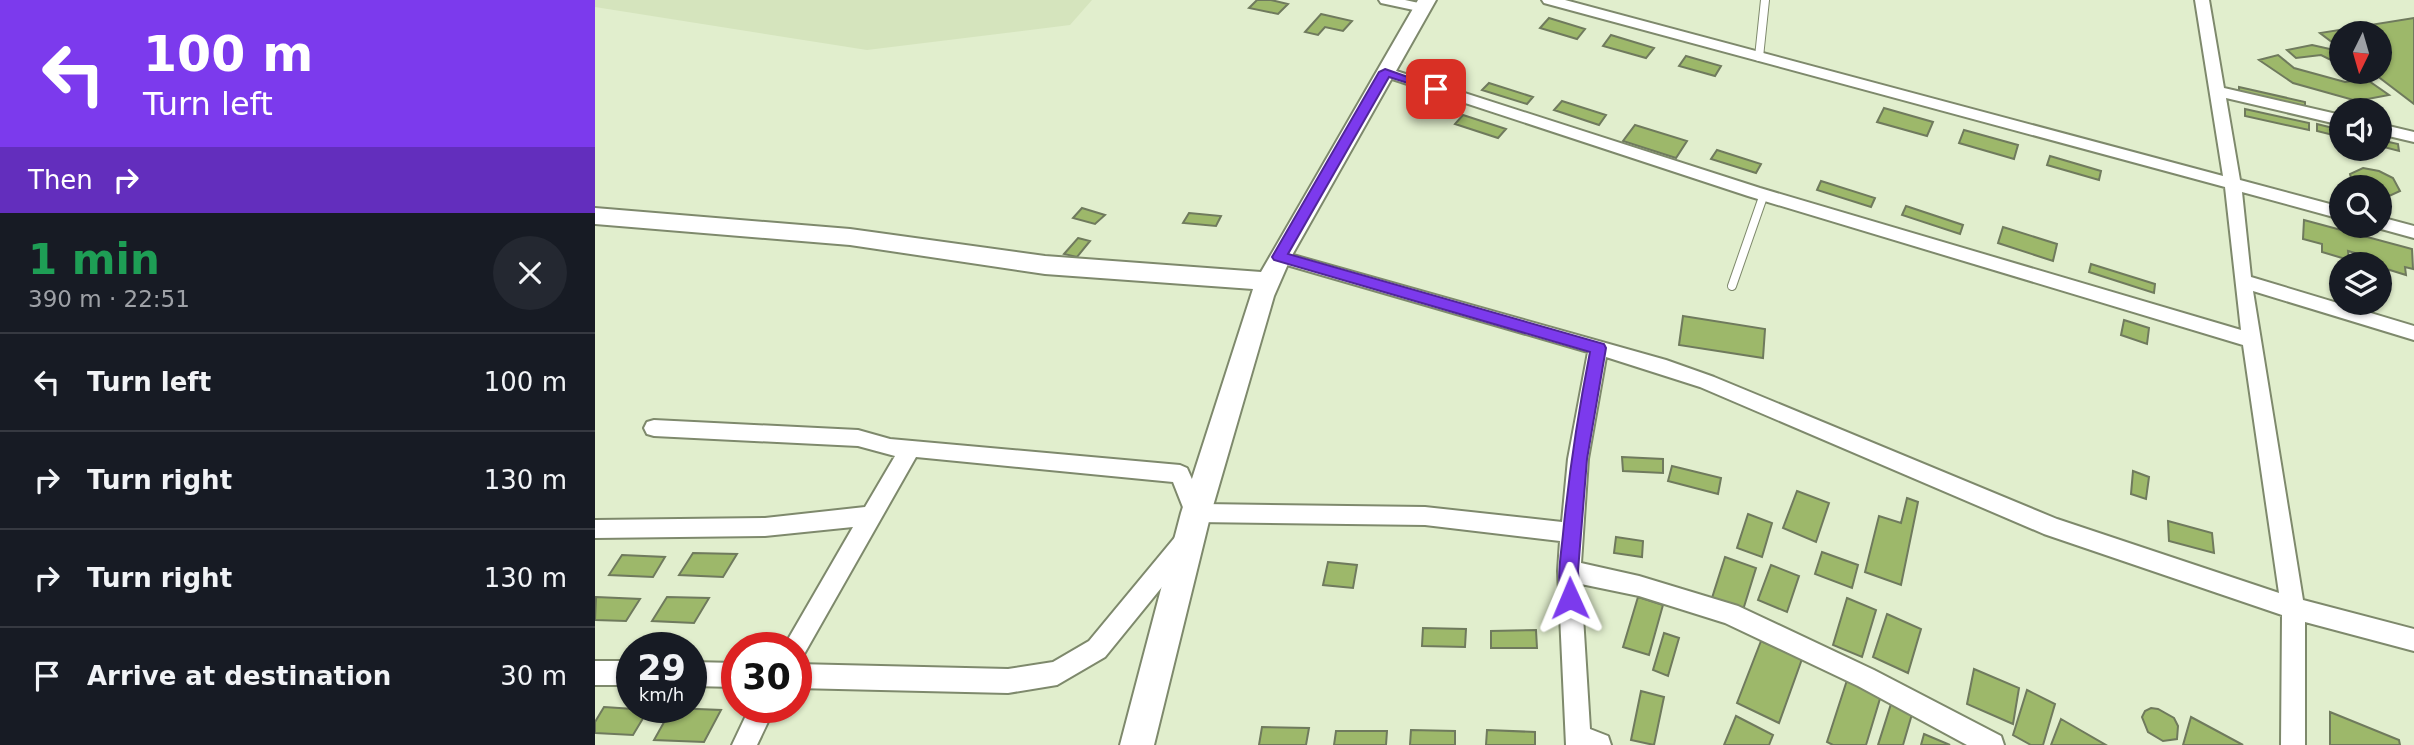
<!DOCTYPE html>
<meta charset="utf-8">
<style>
:root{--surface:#171b24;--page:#242831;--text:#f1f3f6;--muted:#9ea1a6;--line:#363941}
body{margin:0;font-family:"DejaVu Sans",sans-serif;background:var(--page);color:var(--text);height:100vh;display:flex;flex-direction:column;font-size:26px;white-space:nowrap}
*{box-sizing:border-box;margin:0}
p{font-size:23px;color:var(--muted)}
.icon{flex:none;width:38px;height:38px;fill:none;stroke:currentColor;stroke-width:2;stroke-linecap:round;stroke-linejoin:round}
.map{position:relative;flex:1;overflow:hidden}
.sheet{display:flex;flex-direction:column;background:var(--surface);width:595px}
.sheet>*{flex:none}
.banner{background:#7c3aed;color:#fff;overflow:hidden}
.needle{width:46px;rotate:185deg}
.buttons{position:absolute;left:1734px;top:21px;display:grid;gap:14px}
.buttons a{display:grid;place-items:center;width:63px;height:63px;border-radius:50%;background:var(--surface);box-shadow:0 2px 5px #0004;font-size:35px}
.speed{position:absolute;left:21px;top:632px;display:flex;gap:14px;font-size:35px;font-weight:700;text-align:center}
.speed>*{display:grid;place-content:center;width:91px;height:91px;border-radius:50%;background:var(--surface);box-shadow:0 2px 5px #0004;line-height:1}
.speed small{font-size:18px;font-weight:400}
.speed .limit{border:10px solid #d22;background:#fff;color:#111}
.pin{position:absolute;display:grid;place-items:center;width:60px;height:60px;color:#fff;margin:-30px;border-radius:14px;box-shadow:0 4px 10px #0006}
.me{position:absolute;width:77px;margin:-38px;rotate:359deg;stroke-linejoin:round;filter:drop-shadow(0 0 5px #0008)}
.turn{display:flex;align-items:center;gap:24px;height:147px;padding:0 28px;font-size:32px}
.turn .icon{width:91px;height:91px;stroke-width:2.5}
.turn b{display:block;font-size:49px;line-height:60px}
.then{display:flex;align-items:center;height:66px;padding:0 28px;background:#0003;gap:14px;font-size:26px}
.round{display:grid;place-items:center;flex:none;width:74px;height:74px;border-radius:37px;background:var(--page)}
.head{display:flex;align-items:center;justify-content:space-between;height:119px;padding:0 28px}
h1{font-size:42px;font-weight:700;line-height:52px;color:#1e9e55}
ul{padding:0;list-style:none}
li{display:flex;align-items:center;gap:21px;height:98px;padding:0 28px;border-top:2px solid var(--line)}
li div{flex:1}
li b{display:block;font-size:26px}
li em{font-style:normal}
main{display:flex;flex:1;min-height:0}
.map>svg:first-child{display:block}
.built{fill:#d5e4bd}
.building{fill:#9db86a;stroke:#6f7a5d;stroke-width:2}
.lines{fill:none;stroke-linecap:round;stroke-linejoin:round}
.lane-casing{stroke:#7e896c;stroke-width:10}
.street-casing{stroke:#7e896c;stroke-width:4}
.secondary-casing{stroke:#7e896c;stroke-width:4}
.lane{stroke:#fff;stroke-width:8}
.street{fill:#fff;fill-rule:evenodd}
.secondary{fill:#fff;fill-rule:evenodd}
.route{fill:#7c3aed;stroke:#51269a;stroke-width:2}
</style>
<main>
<section class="sheet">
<div class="banner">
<div class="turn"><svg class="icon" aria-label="left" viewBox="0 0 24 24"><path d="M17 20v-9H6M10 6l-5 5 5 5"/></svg><div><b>100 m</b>Turn left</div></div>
<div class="then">Then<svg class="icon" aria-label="right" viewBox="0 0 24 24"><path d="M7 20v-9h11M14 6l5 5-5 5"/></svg></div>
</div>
<div class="head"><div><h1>1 min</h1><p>390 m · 22:51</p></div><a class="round"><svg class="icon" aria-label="close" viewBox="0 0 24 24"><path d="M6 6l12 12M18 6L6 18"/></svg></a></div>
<ul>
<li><svg class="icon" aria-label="left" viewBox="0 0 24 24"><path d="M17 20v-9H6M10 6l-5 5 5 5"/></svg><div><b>Turn left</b></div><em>100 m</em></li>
<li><svg class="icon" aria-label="right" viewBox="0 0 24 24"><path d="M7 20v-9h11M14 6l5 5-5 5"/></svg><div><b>Turn right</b></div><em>130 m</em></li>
<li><svg class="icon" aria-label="right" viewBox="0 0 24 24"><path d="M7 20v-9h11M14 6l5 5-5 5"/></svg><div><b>Turn right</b></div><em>130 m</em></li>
<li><svg class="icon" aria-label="arrive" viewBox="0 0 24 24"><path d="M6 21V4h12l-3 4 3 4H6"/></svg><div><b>Arrive at destination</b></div><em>30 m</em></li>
</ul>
</section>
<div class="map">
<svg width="1819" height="745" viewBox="0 0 1819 745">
<rect width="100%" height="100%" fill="#e1eecd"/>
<path class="built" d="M0 0H497L475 25 272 50 0 7Z"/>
<path class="building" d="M662 0H676L693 4 683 14 654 8Z
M726 14 757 21 748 31 730 27 723 35 710 32Z
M954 18 990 29 982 39 945 28Z
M1819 18V104L1777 72H1785V33H1746V49L1725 33Z
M1016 35 1059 48 1051 58 1008 46Z
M1717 45 1744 51 1746 65 1726 55 1701 58 1692 50Z
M1683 55 1699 68 1750 82 1771 79 1794 95 1762 101 1698 83 1664 60Z
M1091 56 1126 66 1120 76 1084 66Z
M894 83 938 97 932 104 887 90Z
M1644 87 1710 102V107L1644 92Z
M967 101 1011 115 1004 125 959 110Z
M1289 108 1338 122 1332 136 1282 122Z
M1650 109 1714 123V130L1650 116Z
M868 115 911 129 903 138 860 124Z
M1722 124 1746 130V137L1722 131Z
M1040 125 1092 141 1081 158 1028 141Z
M1369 130 1423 145 1419 159 1364 143Z
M1785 140 1803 144 1804 151 1785 146Z
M1122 150 1166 164 1161 173 1116 159Z
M1455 156 1506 171 1504 180 1452 165Z
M1768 168 1784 171 1798 178 1805 191 1792 197 1785 196V187H1763L1757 182 1755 174Z
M1226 181 1280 198 1276 207 1222 190Z
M1311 206 1368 225 1365 234 1307 215Z
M487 208 510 215 500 224 478 218Z
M594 213 626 216 621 226 588 223Z
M1709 220 1817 249 1818 269 1810 267 1811 275 1785 267 1784 260 1753 251 1754 260 1727 252V244L1708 239Z
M1408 227 1462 244 1458 261 1403 243Z
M483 238 495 241 482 257 469 254Z
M1496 264 1560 284 1559 293 1494 272Z
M1088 316 1170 329 1168 358 1084 345Z
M1529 320 1554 328 1552 344 1526 335Z
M1027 457 1068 459V473L1028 471Z
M1077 466 1126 478 1123 494 1073 481Z
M1538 471 1554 477 1551 499 1536 494Z
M1202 491 1234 503 1221 542 1188 528Z
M1312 498 1323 502 1306 585 1270 572 1284 516 1306 523Z
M1153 514 1177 523 1167 557 1142 548Z
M1573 521 1617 533 1619 553 1574 541Z
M1021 537 1048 541 1047 557 1019 553Z
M1227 552 1263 565 1257 588 1220 574Z
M98 553 142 554 128 577 84 575Z
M27 555 70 557 58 577 14 575Z
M1130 557 1161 568 1148 610 1117 598Z
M733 562 762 565 758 588 728 585Z
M1176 565 1204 576 1192 612 1163 600Z
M1 597 45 599 31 621 0 620Z
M72 597 114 598 99 623 57 621Z
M1043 597 1068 605 1054 655 1028 647Z
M1252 598 1281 610 1267 657 1238 645Z
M1292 614 1326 629 1313 673 1278 657Z
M828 628 871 629 870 647 827 646Z
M941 630 942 648H896V631Z
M1069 633 1084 638 1073 676 1058 670Z
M1166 641 1207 659 1184 723 1142 703Z
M1379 669 1424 688 1418 724 1372 704Z
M1253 677 1287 692 1271 745H1238L1232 742Z
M1432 690 1460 704 1448 745H1436L1418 735Z
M1046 691 1069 697 1059 745 1036 740Z
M1296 704 1317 714 1308 745H1283Z
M9 707 53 710 38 735 0 733V722Z
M77 708 126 710 109 742 59 740Z
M1556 708 1563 709 1579 718 1583 726 1582 739 1568 741 1553 732 1547 717 1550 711Z
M1735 712 1804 740 1805 745H1735Z
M1141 716 1178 735 1174 745H1129Z
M1596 717 1648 745H1588Z
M1466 719 1511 745H1456Z
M667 727 714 728 711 745H664Z
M816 730 860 731V745H815Z
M892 730 940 732V745H891Z
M741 731H792L791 745H739Z
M1329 734 1355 745H1326Z"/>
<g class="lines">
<defs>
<path id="lane" d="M1164 57 1170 0
M1137 286 1169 194"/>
<path id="street" d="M784 0H810L833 5 835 8 828 12 786 3Z
M947 0H970L1628 176 1600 0H1614L1629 88 1746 115V125L1631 98 1645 180 1746 207V219L1647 192 1656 277 1819 326V340L1658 291 1708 600 1819 629V651L1710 622V745H1686L1687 615 1449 534 1105 387 1011 357 993 459 986 563 1044 576 1143 606 1279 670 1406 736 1409 745H1372L1263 686 1130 623 1044 596 986 584 995 729 1013 736 1016 745H971L963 571 965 541 830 525 601 522 593 520 578 482 321 457 208 656 201 659V648H188L258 527 170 536 0 538V520L170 518 270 507 300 456 263 446 59 436 52 434 49 428 52 422 59 420 263 430 295 439 585 465 592 468 608 504 830 507 967 522 973 459 993 352 678 261 675 257 684 251 1071 360 1119 377 1462 519 1684 593 1648 345 1153 196 785 75 783 72 790 68 795 69 1165 188 1646 330 1630 187 949 3Z
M1785 124 1819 132V142L1785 134Z
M1785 217 1819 226V238L1779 227 1785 226Z
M589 533 597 536 600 543 597 550 510 657 462 685 413 693 201 688V664L413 669 458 662 494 641 581 536Z
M0 661H37V685H0Z
M96 662 142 663V687L96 686Z
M155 707H180L162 745H137Z"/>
<path id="secondary" d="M823 0H841L696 257 679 296 616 513 559 745H525L586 513 658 289 450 274 255 245 0 224V208L255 229 450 256 666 272Z"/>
</defs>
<use href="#lane" class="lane-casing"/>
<use href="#street" class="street-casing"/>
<use href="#secondary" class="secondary-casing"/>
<use href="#lane" class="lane"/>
<use href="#street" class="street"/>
<use href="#secondary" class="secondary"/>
</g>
<path class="route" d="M790 69 847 89 841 92 794 77 693 254 1009 344 1011 348 992 459 983 571 985 598 982 604 975 607 969 604C960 584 966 556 968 534 974 473 983 413 995 352L679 260 677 257 784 72Z"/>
</svg>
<div class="buttons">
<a><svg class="needle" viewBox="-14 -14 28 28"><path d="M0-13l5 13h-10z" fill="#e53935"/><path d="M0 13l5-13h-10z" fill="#9ea1a6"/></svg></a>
<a><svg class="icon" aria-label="sound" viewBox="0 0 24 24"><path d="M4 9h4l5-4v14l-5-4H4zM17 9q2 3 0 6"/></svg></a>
<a><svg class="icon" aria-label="search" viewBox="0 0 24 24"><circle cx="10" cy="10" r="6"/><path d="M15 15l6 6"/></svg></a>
<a><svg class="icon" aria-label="layers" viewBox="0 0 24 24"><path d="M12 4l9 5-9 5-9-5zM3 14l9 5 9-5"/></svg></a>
</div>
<div class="speed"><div>29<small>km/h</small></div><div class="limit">30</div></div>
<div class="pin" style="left:841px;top:89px;background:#d93025"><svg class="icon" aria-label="arrive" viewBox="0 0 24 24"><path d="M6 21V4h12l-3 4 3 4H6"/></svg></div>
<svg class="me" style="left:975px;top:598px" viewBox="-20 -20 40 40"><path d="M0-17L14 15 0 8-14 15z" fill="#7c3aed" stroke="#fff" stroke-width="4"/></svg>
</div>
</main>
